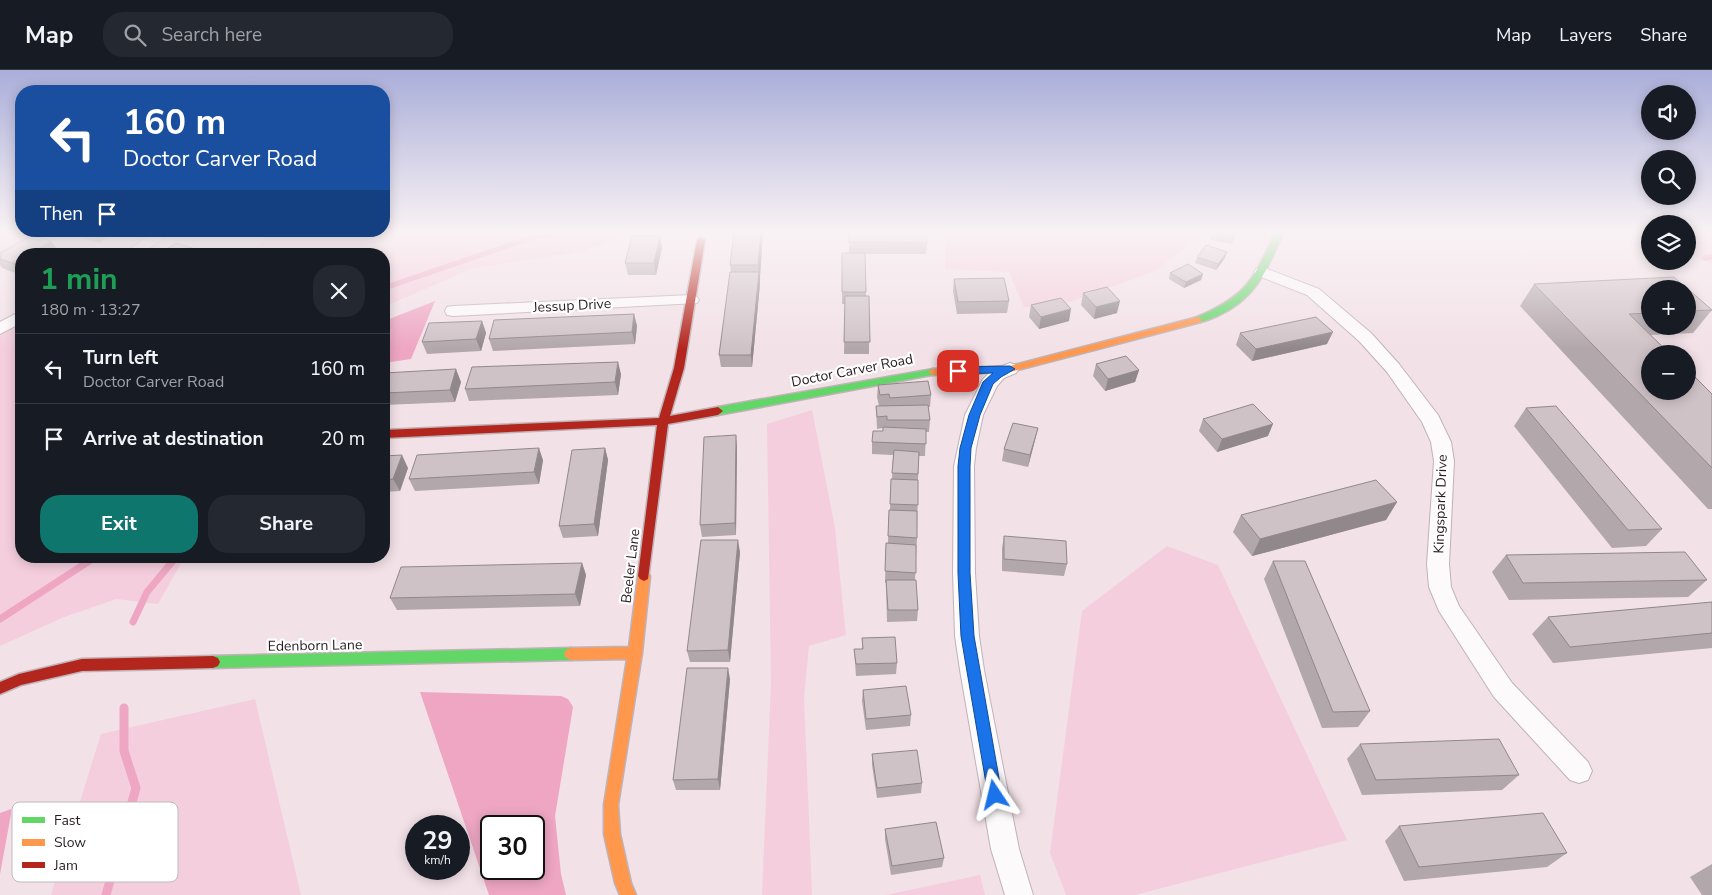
<!DOCTYPE html>
<meta charset="utf-8">
<style>
:root{--surface:#171b24;--page:#242831;--text:#f1f3f6;--muted:#9ea1a6;--line:#363941;--accent:#0f766e}
body{margin:0;font-family:"Nunito Sans",sans-serif;background:var(--page);color:var(--text);height:100vh;display:flex;flex-direction:column;font-size:19px;white-space:nowrap}
*{box-sizing:border-box;margin:0}
p{font-size:16px;color:var(--muted)}
.icon{flex:none;width:28px;height:28px;fill:none;stroke:currentColor;stroke-width:2;stroke-linecap:round;stroke-linejoin:round}
.map{position:relative;flex:1;overflow:hidden}
.sheet{position:absolute;left:15px;top:178px;width:375px;height:315px;display:flex;flex-direction:column;background:var(--surface);border-radius:20px;box-shadow:0 2px 12px #0003}
.sheet>*{flex:none}
.top-card{position:absolute;left:15px;top:15px;width:375px;height:152px;border-radius:20px;box-shadow:0 2px 12px #0003;background:#1a4fa0;color:#fff;overflow:hidden}
.controls{position:absolute;left:1641px;top:15px;display:grid;gap:10px}
.controls a{display:grid;place-items:center;width:55px;height:55px;border-radius:50%;background:var(--surface);box-shadow:0 2px 12px #0003;font-size:25px}
.speed{position:absolute;left:405px;top:745px;display:flex;gap:10px;font-size:25px;font-weight:700;text-align:center}
.speed>*{display:grid;place-content:center;width:65px;height:65px;border-radius:50%;background:var(--surface);box-shadow:0 2px 12px #0003;line-height:1}
.speed small{font-size:12px;font-weight:400}
.speed .limit{border:2px solid #111;border-radius:8px;background:#fff;color:#111}
.pin{position:absolute;display:grid;place-items:center;width:42px;height:42px;color:#fff;margin:-21px;border-radius:10px;box-shadow:0 2px 8px #0006}
.me{position:absolute;width:55px;margin:-28px;rotate:350deg;stroke-linejoin:round;filter:drop-shadow(0 0 4px #0008)}
.turn{display:flex;align-items:center;gap:18px;height:105px;padding:0 25px;font-size:22px}
.turn .icon{width:65px;height:65px;stroke-width:2.5}
.turn b{display:block;font-size:35px;line-height:42px}
.then{display:flex;align-items:center;height:48px;padding:0 25px;background:#0003;gap:10px;font-size:19px}
.round{display:grid;place-items:center;flex:none;width:52px;height:52px;border-radius:20px;background:var(--page)}
.summary{display:flex;align-items:center;justify-content:space-between;height:85px;padding:0 25px}
h1{font-size:30px;font-weight:700;line-height:38px;color:#1e9e55}
.cta{display:flex;gap:10px;margin-top:auto;padding:10px 25px}
.cta a{flex:1;height:58px;border-radius:20px;background:var(--accent);color:#fff;font-size:20px;font-weight:700;line-height:58px;text-align:center}
.cta a+a{background:var(--page);color:var(--text)}
ul{padding:0;list-style:none}
li{display:flex;align-items:center;gap:15px;height:70px;padding:0 25px;border-top:1px solid var(--line)}
li div{flex:1}
li b{display:block;font-size:19px}
li em{font-style:normal}
header{display:flex;align-items:center;gap:30px;box-sizing:border-box;height:70px;padding:0 25px;background:var(--surface);border-bottom:1px solid var(--line)}
header strong{font-size:24px}
nav{display:flex;gap:28px;margin-inline-start:auto;font-size:18px}
.search{width:350px;height:45px;background:var(--page);display:flex;align-items:center;gap:12px;box-sizing:border-box;padding:0 18px;border-radius:20px;color:var(--muted);font-size:19px}
.map>svg:first-child{display:block}
.green{fill:#f5cedd}
.water{fill:#eea6c3;fill-rule:evenodd}
.lines{fill:none;stroke-linecap:round;stroke-linejoin:round}
.stream-far2{stroke:#eea6c3;stroke-width:5.5}
.stream-far1{stroke:#eea6c3;stroke-width:7}
.stream{stroke:#eea6c3;stroke-width:9}
.street-casing{stroke:#c0b3b8;stroke-width:2}
.fast-casing{stroke:#c0b3b8;stroke-width:3}
.slow-casing{stroke:#c0b3b8;stroke-width:3}
.jam-casing{stroke:#c0b3b8;stroke-width:3}
.street{fill:#fdfafb;fill-rule:evenodd}
.fast{fill:#63d668;fill-rule:evenodd}
.slow{fill:#ff974d;fill-rule:evenodd}
.jam{fill:#b3261e;fill-rule:evenodd}
.wall{fill:#b2a7ab}
.shaded-wall{fill:#91888b}
.building{fill:#cfc2c7;stroke:#91888b}
.route{fill:#1a73e8;stroke:#114b97}
.labels{text-anchor:middle;stroke-width:4.5;stroke-linejoin:round;paint-order:stroke}
.street-label{font-size:14px;fill:#281c20;stroke:#fff}
.key{fill:#fff;stroke:#bebbbc;stroke-width:1}
.key-label{font-size:14px;fill:#281c20}
</style>
<header>
<strong>Map</strong>
<div class="search"><svg class="icon" aria-label="search" viewBox="0 0 24 24"><circle cx="10" cy="10" r="6"/><path d="M15 15l6 6"/></svg>Search here</div>
<nav><a>Map</a><a>Layers</a><a>Share</a></nav>
</header>
<div class="map">
<svg width="1712" height="825" viewBox="0 0 1712 825">
<rect width="100%" height="100%" fill="#f2e1e7"/>
<path class="green" d="M0 163H54L37 173 0 182Z
M268 163H632L583 181 471 199 384 237V184H245L263 172Z
M1202 163 1158 200 1064 234 1024 237 1009 202 945 199V164Z
M1688 163H1712V194L1688 183Z
M21 253V486H185L158 534 116 529 62 548 0 576V266Z
M812 340 835 458 846 565 809 576 804 627 812 825H762L771 613 767 354Z
M1167 476 1218 495 1347 770 1135 825H1066L1050 783 1082 541Z
M255 629 301 825H51L101 664Z
M980 805 985 825H886Z"/>
<path class="water" d="M435 231 411 289 384 293V251Z
M420 622 561 626 568 629 573 637 555 746 561 804 566 825H489ZM491 756H534V799H491Z
M11 739V744L0 804V743Z"/>
<g class="lines">
<path class="stream-far2" d="M1705 188 1712 187
M384 218 536 166 555 163"/>
<path class="stream-far1" d="M0 549 97 486
M133 552 147 522 177 486"/>
<path class="stream" d="M106 825 136 718 124 681V638"/>
<defs>
<path id="street" d="M153 163H171L141 184H122Z
M1262 197 1319 219 1371 263 1399 294 1438 345 1451 372 1454 391 1449 494 1451 517 1459 536 1512 613 1588 692 1592 701 1588 710 1579 713 1570 710 1494 627 1439 541 1429 517 1427 494 1434 391 1431 372 1422 352 1387 302 1359 271 1307 225 1256 205 1254 202 1256 199Z
M691 225 697 227 699 230 697 233 453 246 447 245 445 241 447 237 453 236Z
M21 241V253L0 264V252Z
M1010 293 1016 295 1019 299 1016 303 1004 308 997 316 983 345 976 378 974 396 975 503 979 566 984 600 1019 779 1033 825H1005L991 779 960 600 955 566 953 503 954 396 965 345 983 309 992 300Z"/>
<path id="fast" d="M1275 163H1283C1267 200 1256 229 1217 246 1210 249 1202 253 1195 252V248C1245 227 1253 212 1275 163Z
M933 299 938 302 937 304 718 345 713 341 718 337Z
M571 578 576 580 578 584 576 588 571 590 213 598 208 596 206 592 208 588 213 586Z"/>
<path id="slow" d="M1198 247 1201 248V252L1010 302 933 305 928 302 933 299 1010 296Z
M644 501 648 503 650 506 642 583 618 735 620 764 631 813 636 825H620L615 813 604 764V735L627 589 571 590 566 588 564 584 566 580 571 578 629 577 638 506 640 503Z"/>
<path id="jam" d="M701 167 705 170 684 298 670 346 718 337 723 341 718 345 668 354 648 509 644 511 640 509 638 506 657 355 384 368V360L659 348 674 298 697 170Z
M213 586 218 588 220 592 218 596 213 598 82 601 21 615 0 624V612L19 604 82 589Z"/>
</defs>
<use href="#street" class="street-casing"/>
<use href="#fast" class="fast-casing"/>
<use href="#slow" class="slow-casing"/>
<use href="#jam" class="jam-casing"/>
<use href="#street" class="street"/>
<use href="#fast" class="fast"/>
<use href="#slow" class="slow"/>
<use href="#jam" class="jam"/>
</g>
<path class="wall" d="M68 163H114L98 173Z
M734 163H763L760 206V214L752 297H721L719 285 731 202 730 195Z
M849 163 927 173 926 184H865L866 226H869V284H844L845 234H842V183H849Z
M1211 163H1235L1232 174 1210 170Z
M660 166 662 178 656 205H628L625 193Z
M0 183H60L21 205 2 198 0 195Z
M1197 187 1225 188 1216 200 1195 193Z
M1170 203 1203 204 1201 210 1184 218 1169 209Z
M954 209 1009 231 1007 243 957 244 953 221Z
M1534 214 1650 219V256H1688V219L1712 240 1693 263 1650 265 1712 324V439H1708L1520 236Z
M1083 223 1117 243 1094 249 1081 235Z
M1031 235 1069 251 1039 259 1029 247Z
M634 244 637 256 635 274 493 281 489 269Z
M482 251 486 263 481 281 427 284 422 272Z
M1240 263 1327 274 1252 291 1236 275Z
M1096 294 1139 300 1135 312 1105 321 1093 306Z
M384 303 461 312 455 332 384 335Z
M621 304 618 325 469 331 465 319Z
M878 315 931 325 930 337H928L930 350 929 362H926L925 386H919L918 410 917 468 915 510 918 540 917 551 887 552 886 513H885L886 473H888L889 440H890L891 409H892L893 385 872 384V372L883 361V358L877 359 876 336H879L877 327Z
M1526 338 1662 459 1646 476 1612 478 1514 356Z
M1203 349 1268 366 1217 382 1199 361Z
M1038 358 1035 370 1028 397 1002 391 1004 379Z
M737 377 736 465 702 467 700 455Z
M605 378 608 390 598 466 563 468 559 456Z
M384 386 408 398 400 421 384 422Z
M543 390 539 414 415 421 409 409Z
M1397 432 1386 450 1252 486 1233 462 1241 445Z
M1004 466 1067 494 1064 506 1002 501V478Z
M740 482 730 592H690L687 581Z
M1506 485 1707 510 1688 527 1509 530 1492 502Z
M1273 491 1370 641 1358 657 1322 658 1264 509Z
M582 493 586 505 580 536 397 540 390 528Z
M1712 532V578L1553 593 1532 564 1548 547Z
M862 568 897 593 896 604 856 606 854 579H862Z
M730 609 720 720H676L673 710Z
M863 620 911 645 910 656 866 660 862 631Z
M1360 674 1519 705 1502 720 1362 725 1347 689Z
M872 684 922 713 921 723 877 728 872 695Z
M1399 756 1567 783 1547 797 1404 811 1385 771Z
M885 759 944 788 942 797 891 805 885 769Z
M1712 794V825H1702L1690 807Z"/>
<path class="shaded-wall" d="M91 163H114L98 173Z
M761 163H763L760 206V214L752 297 751 285 759 203 758 195Z
M660 166 662 178 656 205 654 193Z
M51 171 60 183 29 184Z
M199 180 201 184H194Z
M1227 182 1225 188 1216 200 1218 194Z
M21 188V205L12 193Z
M1203 204 1201 210 1184 218 1186 212Z
M1120 231 1117 243 1094 249 1096 237Z
M1071 239 1069 251 1039 259 1041 247Z
M634 244 637 256 635 274 632 262Z
M482 251 486 263 481 281 476 269Z
M1333 262 1327 274 1252 291 1256 279Z
M618 292 621 304 618 325 615 312Z
M456 299 461 312 455 332 450 320Z
M1139 300 1135 312 1105 321 1108 309Z
M1273 354 1268 366 1217 382 1222 369Z
M1038 358 1035 370 1028 397 1030 385Z
M736 365 737 377 736 465 735 453Z
M539 378 543 390 539 414 534 402Z
M605 378 608 390 598 466 594 454Z
M402 385 408 398 400 421 393 409Z
M1397 432 1386 450 1252 486 1260 469Z
M738 470 740 482 730 592 728 580Z
M582 493 586 505 580 536 575 524Z
M728 598 730 609 720 720 718 709Z"/>
<path class="building" d="M734 163H761L758 195H730Z
M849 163H926L927 173 848 172Z
M1212 163H1235L1234 168 1212 164Z
M33 165 51 171 29 184H21V188L12 193 0 189V183Z
M632 166H660L654 193H625Z
M176 173 199 180 194 184H159Z
M1206 175 1227 182 1218 194 1197 187Z
M842 183H865L866 222H842Z
M1188 194 1203 204 1186 212 1170 203Z
M730 202H759L751 285H719Z
M1674 207 1687 219H1650V243L1629 244 1670 284H1650V321H1688V300L1712 324V398L1534 214Z
M1004 208 1009 231 958 232 954 209Z
M1107 217 1120 231 1096 237 1083 223Z
M1688 219 1712 240 1688 241Z
M845 226H869L870 272H844Z
M1061 228 1071 239 1041 247 1031 235Z
M634 244 632 262 489 269 494 250Z
M1316 247 1333 262 1256 279 1240 263Z
M482 251 476 269 422 272 429 253Z
M1126 286 1139 300 1108 309 1096 294Z
M618 292 615 312 465 319 472 297Z
M456 299 450 320 384 323V303Z
M928 311 931 325 890 328 889 324 880 325 878 315Z
M1253 334 1273 354 1222 369 1203 349Z
M928 335 930 350H887V346L877 347 876 336Z
M1556 336 1662 459 1628 460 1526 338Z
M1013 353 1038 358 1030 385 1004 379Z
M883 357 926 359V374L872 372 873 361H883Z
M736 365 735 453 700 455 704 367Z
M539 378 534 402 409 409 417 385Z
M605 378 594 454 559 456 572 380Z
M894 380 919 382 918 404 892 403Z
M402 385 393 409 384 410V386Z
M891 409 918 410V435L890 434Z
M1376 410 1397 432 1260 469 1241 445Z
M889 440 917 441V468L888 466Z
M1004 466 1066 471 1067 494 1004 489Z
M701 470H738L728 580 687 581Z
M886 473 916 475V503L885 501Z
M1685 482 1707 510 1523 513 1506 485Z
M1273 491H1305L1370 641 1333 642Z
M582 493 575 524 390 528 401 497Z
M886 510H916L918 540H888Z
M1712 532V563L1570 577 1548 547Z
M895 567 897 593 856 594 854 579H863L862 568Z
M687 598H728L718 709 673 710Z
M906 616 911 645 866 649 863 620Z
M1499 669 1519 705 1376 710 1360 674Z
M917 680 922 713 877 718 872 684Z
M1543 743 1567 783 1419 797 1399 756Z
M936 752 944 788 892 796 885 759Z"/>
<linearGradient id="sky" x2="0" y2="1"><stop stop-color="#aaaed9"/><stop offset="0.58" stop-color="#f9f2f4"/><stop offset="1" stop-color="#f9f2f4" stop-opacity="0"/></linearGradient>
<rect width="1712" height="279" fill="url(#sky)"/>
<path class="route" d="M1010 296 1015 299 1001 307 993 314 980 345 971 378 970 396V503L974 566 1002 725 1000 730 995 732 990 730 988 725 961 566 958 503V396L960 378 969 345 983 312 993 303 958 304 953 301 958 297Z"/>
<g class="labels">
<g class="street-label">
<text transform="translate(572 235) rotate(-3)" y="5">Jessup Drive</text>
<text transform="translate(852 300) rotate(-11)" y="5">Doctor Carver Road</text>
<text transform="translate(1440 434) rotate(-88)" y="5">Kingspark Drive</text>
<text transform="translate(630 496) rotate(-83)" y="5">Beeler Lane</text>
<text transform="translate(315 575) rotate(-1)" y="5">Edenborn Lane</text>
</g>
</g>
<rect x="12" y="732" width="166" height="80" rx="8" class="key"/>
<rect x="22" y="747" width="23" height="6" fill="#63d668"/>
<rect x="22" y="769" width="23" height="7" fill="#ff974d"/>
<rect x="22" y="792" width="23" height="6" fill="#b3261e"/>
<g class="key-label">
<text x="54" y="755">Fast</text>
<text x="54" y="777">Slow</text>
<text x="54" y="800">Jam</text>
</g>
</svg>
<div class="controls">
<a><svg class="icon" aria-label="sound" viewBox="0 0 24 24"><path d="M4 9h4l5-4v14l-5-4H4zM17 9q2 3 0 6"/></svg></a>
<a><svg class="icon" aria-label="search" viewBox="0 0 24 24"><circle cx="10" cy="10" r="6"/><path d="M15 15l6 6"/></svg></a>
<a><svg class="icon" aria-label="layers" viewBox="0 0 24 24"><path d="M12 4l9 5-9 5-9-5zM3 14l9 5 9-5"/></svg></a>
<a>+</a>
<a>−</a>
</div>
<div class="speed"><div>29<small>km/h</small></div><div class="limit">30</div></div>
<div class="pin" style="left:958px;top:301px;background:#d93025"><svg class="icon" aria-label="arrive" viewBox="0 0 24 24"><path d="M6 21V4h12l-3 4 3 4H6"/></svg></div>
<svg class="me" style="left:995px;top:725px" viewBox="-20 -20 40 40"><path d="M0-17L14 15 0 8-14 15z" fill="#1a73e8" stroke="#fff" stroke-width="4"/></svg>
<div class="top-card">
<div class="turn"><svg class="icon" aria-label="left" viewBox="0 0 24 24"><path d="M17 20v-9H6M10 6l-5 5 5 5"/></svg><div><b>160 m</b>Doctor Carver Road</div></div>
<div class="then">Then<svg class="icon" aria-label="arrive" viewBox="0 0 24 24"><path d="M6 21V4h12l-3 4 3 4H6"/></svg></div>
</div>
<section class="sheet">
<div class="summary"><div><h1>1 min</h1><p>180 m · 13:27</p></div><a class="round"><svg class="icon" aria-label="close" viewBox="0 0 24 24"><path d="M6 6l12 12M18 6L6 18"/></svg></a></div>
<ul>
<li><svg class="icon" aria-label="left" viewBox="0 0 24 24"><path d="M17 20v-9H6M10 6l-5 5 5 5"/></svg><div><b>Turn left</b><p>Doctor Carver Road</p></div><em>160 m</em></li>
<li><svg class="icon" aria-label="arrive" viewBox="0 0 24 24"><path d="M6 21V4h12l-3 4 3 4H6"/></svg><div><b>Arrive at destination</b></div><em>20 m</em></li>
</ul>
<div class="cta"><a>Exit</a><a>Share</a></div>
</section>
</div>
